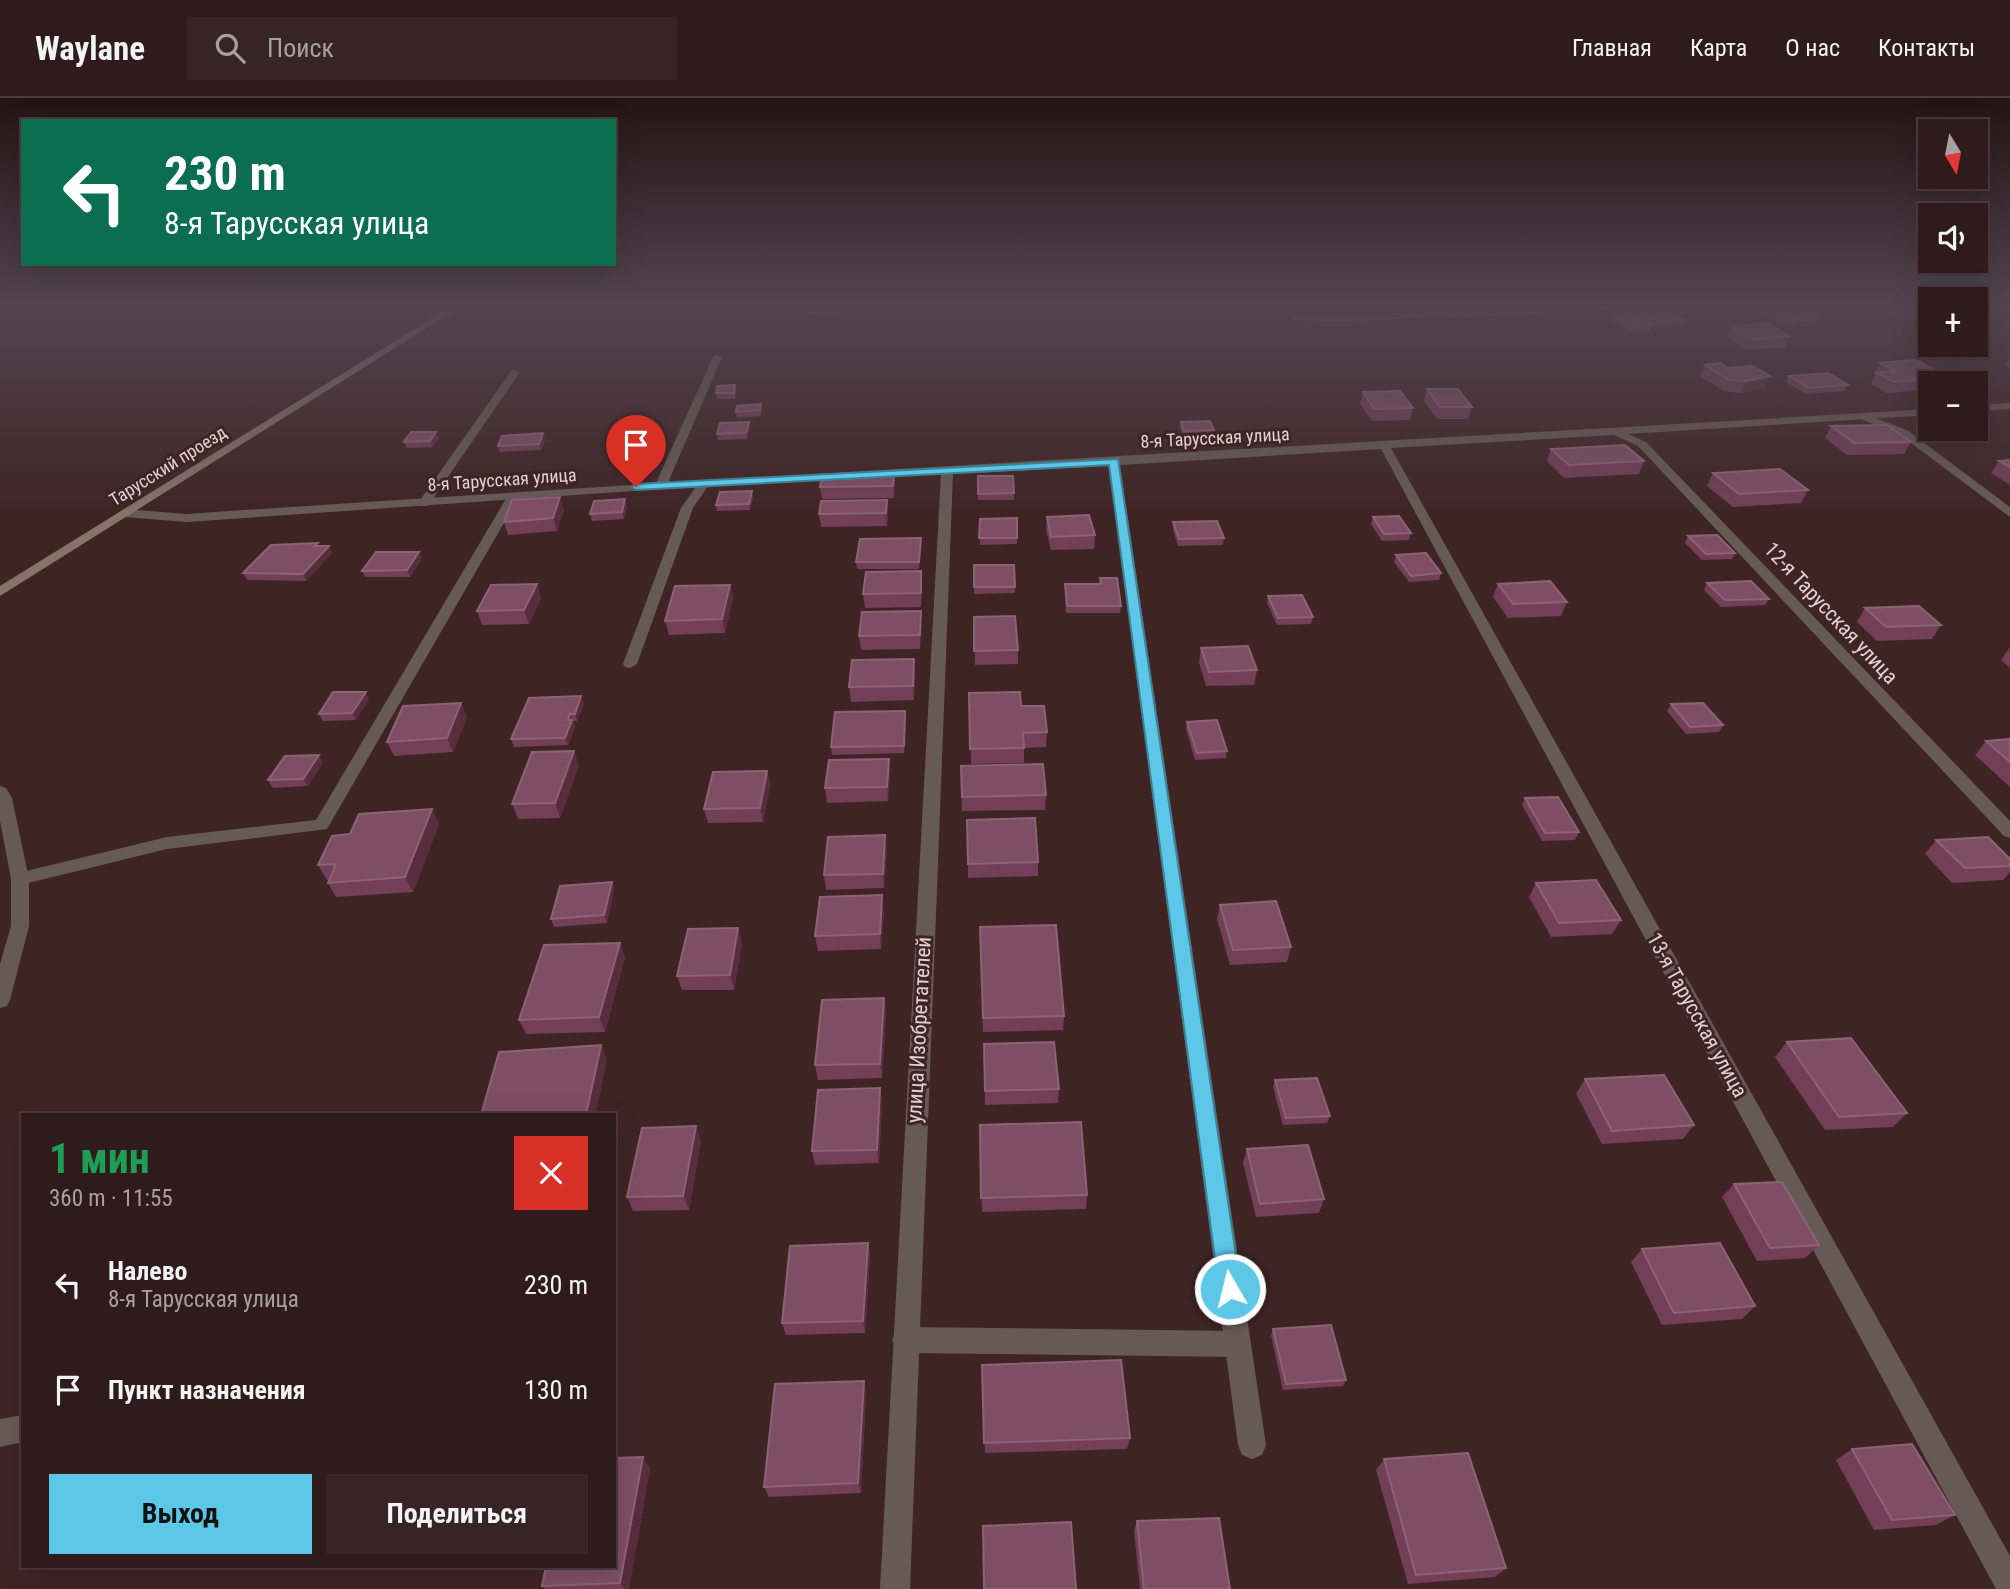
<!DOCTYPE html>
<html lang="ru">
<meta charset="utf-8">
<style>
:root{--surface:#2f1b1b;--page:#372424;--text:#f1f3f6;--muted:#a7a1a3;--line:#4a393a;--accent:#5cc7e7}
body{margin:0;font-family:"Roboto Condensed",sans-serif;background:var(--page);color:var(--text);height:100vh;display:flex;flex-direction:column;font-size:26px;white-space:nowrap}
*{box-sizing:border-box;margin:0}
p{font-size:23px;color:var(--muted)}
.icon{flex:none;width:38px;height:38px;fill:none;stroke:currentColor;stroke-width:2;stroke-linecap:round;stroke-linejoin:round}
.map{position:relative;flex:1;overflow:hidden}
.side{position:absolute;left:21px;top:1015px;width:595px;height:455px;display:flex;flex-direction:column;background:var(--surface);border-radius:0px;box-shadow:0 7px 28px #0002,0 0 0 2px var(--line)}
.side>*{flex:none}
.hud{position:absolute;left:21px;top:21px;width:595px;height:147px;border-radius:0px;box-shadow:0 7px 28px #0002,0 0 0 2px var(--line);background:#0b6e4f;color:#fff;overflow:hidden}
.needle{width:46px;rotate:170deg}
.controls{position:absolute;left:1918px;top:21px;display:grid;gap:14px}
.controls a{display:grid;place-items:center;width:70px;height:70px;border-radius:0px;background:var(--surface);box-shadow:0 7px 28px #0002,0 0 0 2px var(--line);font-size:35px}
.pin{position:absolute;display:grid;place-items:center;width:60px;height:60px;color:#fff;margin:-72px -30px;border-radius:50% 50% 50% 0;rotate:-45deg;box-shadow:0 0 7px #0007}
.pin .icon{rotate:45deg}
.me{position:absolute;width:77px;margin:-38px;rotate:352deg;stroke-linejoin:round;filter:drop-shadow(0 0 5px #0008)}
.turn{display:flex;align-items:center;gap:24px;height:147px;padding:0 28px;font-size:32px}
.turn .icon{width:91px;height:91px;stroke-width:2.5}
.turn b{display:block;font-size:49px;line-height:60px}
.round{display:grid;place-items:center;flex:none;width:74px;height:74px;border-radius:0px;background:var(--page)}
.overview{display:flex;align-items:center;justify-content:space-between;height:119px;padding:0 28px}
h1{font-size:42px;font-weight:700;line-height:52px;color:#1e9e55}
.button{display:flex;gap:14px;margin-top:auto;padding:14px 28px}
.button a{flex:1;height:80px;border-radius:0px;background:var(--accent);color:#111;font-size:28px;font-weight:700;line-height:80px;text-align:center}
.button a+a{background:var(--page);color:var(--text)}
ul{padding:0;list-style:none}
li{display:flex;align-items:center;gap:21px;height:105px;padding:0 28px}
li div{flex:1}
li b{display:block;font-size:26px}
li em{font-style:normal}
header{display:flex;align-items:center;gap:42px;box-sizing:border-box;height:98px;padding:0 35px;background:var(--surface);border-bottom:2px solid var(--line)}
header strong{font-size:33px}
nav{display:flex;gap:38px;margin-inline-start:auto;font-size:24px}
.search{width:490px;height:63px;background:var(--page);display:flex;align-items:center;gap:18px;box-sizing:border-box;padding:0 24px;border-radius:0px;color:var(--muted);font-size:26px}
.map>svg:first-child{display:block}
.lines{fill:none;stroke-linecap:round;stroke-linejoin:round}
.lane{fill:#665b54;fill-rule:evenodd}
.street{fill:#665b54;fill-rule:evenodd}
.secondary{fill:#867469;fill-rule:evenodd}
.wall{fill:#723e58}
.shaded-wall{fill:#582d3e}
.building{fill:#7e4e65;stroke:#8e6275;stroke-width:2}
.route{fill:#5cc7e7;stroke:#3c8196;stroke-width:2}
.labels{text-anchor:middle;stroke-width:6;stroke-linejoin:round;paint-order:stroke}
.far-street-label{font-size:18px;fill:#e3d0cf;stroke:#3f2424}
.street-label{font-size:21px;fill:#e3d0cf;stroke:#3f2424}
</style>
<header>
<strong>Waylane</strong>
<div class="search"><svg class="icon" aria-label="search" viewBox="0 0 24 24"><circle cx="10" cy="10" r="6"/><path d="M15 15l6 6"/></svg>Поиск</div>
<nav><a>Главная</a><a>Карта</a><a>О нас</a><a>Контакты</a></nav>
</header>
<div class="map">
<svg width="2010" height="1491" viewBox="0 0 2010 1491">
<rect width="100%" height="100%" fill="#3f2424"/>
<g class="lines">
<path class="lane" d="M709 206 835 211 839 214 835 217 713 209Z
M714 257 722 259 667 387 657 389 655 387Z
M512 272 520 274 428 408H420L418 405Z
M1862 315 1907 332 2010 409V419L1899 336 1858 320 1857 318Z
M700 383 710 385 693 410 637 566 630 570 625 569 623 566 681 410Z
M513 395 519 399 327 731 167 751 20 787 14 786 11 781 14 776 167 739 316 722 507 399Z
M905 1229 1238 1233 1247 1237 1251 1246 1247 1255 1238 1259 905 1255 896 1251 892 1242 896 1233Z
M23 1317V1344L0 1349V1321Z"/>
<path class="street" d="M1279 206H1288L1299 217 1332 218 1634 206H1696L1692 209 1332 224 1293 222Z
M2010 305V311L1976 313V307Z
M1930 311V317L1628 336 1646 344 2010 723V740L2004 738 1638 348 1614 337 1391 350 2010 1458V1491H1996L1381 351 1120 367 1266 1347 1262 1357 1252 1361 1242 1357 1238 1347 1109 368 953 376 910 1491H880L941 376 661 391 187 424 124 419 118 415 124 411 187 416C768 376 1349 346 1930 311Z
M0 688 6 690 12 700 29 781V828L10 902 7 908 0 910V866L11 828V781L0 723Z"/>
<path class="secondary" d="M455 206H465L0 498V488Z"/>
</g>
<path class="wall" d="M774 206H839L836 209Z
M1315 206H1358L1357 211 1321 213Z
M1876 206H1930V219L1897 221 1874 210Z
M1976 206H2010V213H2005L2004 214 1976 216Z
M1764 211 1817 218 1814 223 1797 224 1796 227 1782 228 1762 216Z
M1641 212 1685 223 1682 228 1658 229 1639 218Z
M1615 217 1652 227 1650 233 1630 234 1613 223Z
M1731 228 1790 238 1785 250 1747 252 1727 240Z
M2010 259V270L2005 267Z
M1880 265 1949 279 1946 285H1930V292L1887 295 1871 286 1875 277 1874 276Z
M1705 267 1728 270 1765 290 1741 295 1724 293 1700 278Z
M1789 278 1848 287 1845 293 1806 296 1786 284Z
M1427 291 1472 309 1468 321H1437L1424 303Z
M736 293 735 301H717L716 295Z
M1363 294 1413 310 1410 322 1372 323 1360 306Z
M761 306V318L737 320 736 314Z
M1181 324 1214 332 1213 339H1184L1180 330Z
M1831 328 1911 344 1904 356 1847 357 1825 340Z
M750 330 747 341 718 342 717 336Z
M543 335 545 342 541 352 500 354 498 348Z
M439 340 432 349 407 350 404 344Z
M1551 351 1644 363 1639 376 1564 380 1547 363Z
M2010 362V387L1991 375 1999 363Z
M1713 375 1808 392 1801 405 1733 409 1707 388Z
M894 377 895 390 894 400 822 401 820 389Z
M978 378H1013L1014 402H978Z
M752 393 753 400 750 412 717 413 716 407Z
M625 401 627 408 624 421 592 423 590 416Z
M564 412 557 433 508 437 504 424Z
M888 415 887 428 821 429 819 416Z
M1047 419 1095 437 1094 451 1051 452 1046 432Z
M1373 419 1411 435 1409 442 1382 443 1371 426Z
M1017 420V446L980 447V421Z
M1173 424 1224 440 1223 447 1178 448 1173 431Z
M1688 438 1735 455 1732 461 1702 462 1685 445Z
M921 447 919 471H857L856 464Z
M319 448H329L332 455 306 483 247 482 243 475Z
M1396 457 1441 475 1439 482 1409 484 1394 464Z
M422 460 410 479H365L362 473Z
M974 467H1014L1015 495 974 496Z
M1100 480 1121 508 1120 515H1066L1065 486H1100Z
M1707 485 1769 501 1765 507 1721 509 1704 492Z
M537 486 541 500 529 526 482 527 477 513Z
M922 486 921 509 865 510 863 496Z
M1498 486 1567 504 1561 518 1508 520 1493 499Z
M730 487 733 500 725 535 669 537 665 523Z
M1268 498 1313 519 1311 526 1277 527 1267 505Z
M1865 510 1941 527 1932 541 1877 543 1857 524Z
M974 519 1018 552V566L975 567Z
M921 527 920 551 861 552 859 538Z
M2010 549V570L2001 562Z
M1201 550 1257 572 1254 587 1206 588 1199 564Z
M915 575 914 602 851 604 849 589Z
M969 595 1021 608 1047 634 1046 649 1024 650V665L971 666Z
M369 601 356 622 323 623 319 616Z
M461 605 467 619 453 654 394 658 387 644Z
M584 605 577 623H573L575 629 568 647 514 649 511 641Z
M1671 606 1723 627 1719 634 1686 636 1667 613Z
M906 620 904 655 832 657 831 649Z
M1187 624 1227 653 1226 660 1195 662 1186 631Z
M2010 641V689L1975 657 1986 643Z
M323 664 308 688 273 690 268 682Z
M579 667 560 720 518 721 512 706Z
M961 668 1046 697 1045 712 962 713Z
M767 673 770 687 763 724 708 725 704 711Z
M890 675 888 703 827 705 825 690Z
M1525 700 1579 734 1575 742 1542 743 1522 707Z
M432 711 439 726 413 794 336 799 328 785 329 782H327L318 767 350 736Z
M1936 742 2010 761V774L2003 782 1952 785 1925 756Z
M887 752 884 790 826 792 824 777Z
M1038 764V778L968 780V766Z
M612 784 614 792 607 825 554 829 551 821Z
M1536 785 1621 822 1612 836 1551 839 1529 799Z
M1220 807 1291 849 1287 864 1230 867 1217 821Z
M884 812 881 851 818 853 815 838Z
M980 829 1064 918 1063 932 983 934Z
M738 830 742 845 734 892H682L677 878Z
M625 859 605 934 526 936 519 922Z
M884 900 886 914 882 980 818 982 815 967Z
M1787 944 1907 1015 1893 1029 1825 1032 1775 959Z
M984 946 1059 991 1058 1005 985 1007Z
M1585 981 1694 1027 1683 1041 1602 1046 1576 996Z
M1275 982 1330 1018 1327 1025 1283 1027 1273 989Z
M880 990 882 1004 879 1065 815 1067 812 1053Z
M980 1027 1087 1097 1086 1111 982 1114Z
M701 1042 689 1112 633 1113 627 1099Z
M1247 1051 1324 1101 1319 1115 1256 1119 1243 1065Z
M1734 1086 1819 1147 1805 1160 1757 1163 1722 1099Z
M868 1145 870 1158 865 1235 786 1237 782 1225Z
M1642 1151 1755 1208 1742 1221 1662 1227 1631 1164Z
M1273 1231 1346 1282 1343 1288 1283 1292 1271 1237Z
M982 1267 1130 1340 1127 1351 985 1355Z
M866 1295 861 1395 769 1399 764 1389Z
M1852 1351 1955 1417 1936 1427 1874 1432 1836 1362Z
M1384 1361 1506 1470 1495 1479 1408 1486 1376 1372Z
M650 1370 629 1491H545L542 1488Z
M1137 1423 1230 1491H1140L1134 1433Z"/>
<path class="shaded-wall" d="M1770 278 1765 290 1741 295 1746 283Z
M749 324 750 330 747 341 746 335Z
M436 334 439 340 432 349 430 343Z
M543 335 545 342 541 352 539 346Z
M894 377 895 390 894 400 893 388Z
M752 393 753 400 750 412 749 406Z
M560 399 564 412 557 433 553 420Z
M625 401 627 408 624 421 622 414Z
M887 402 888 415 887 428 886 415Z
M329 448 332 455 306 483 303 476Z
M419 454 422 460 410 479 407 472Z
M921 473 922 486 921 509Z
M537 486 541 500 529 526 524 512Z
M730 487 733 500 725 535 722 521Z
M914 561 915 575 914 602 913 588Z
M366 594 369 601 356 622 352 615Z
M581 598 584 605 577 623 575 616Z
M461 605 467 619 453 654 447 640Z
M570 616 575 629 568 647 565 640 568 622Z
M574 653 579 667 560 720 555 705Z
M319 657 323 664 308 688 303 681Z
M889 661 890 675 888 703 887 689Z
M767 673 770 687 763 724 760 710Z
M432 711 439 726 413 794 405 779Z
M885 737 887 752 884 790 883 776Z
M612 784 614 792 607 825 604 817Z
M882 797 884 812 881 851 880 836Z
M738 830 742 845 734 892 730 877Z
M620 845 625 859 605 934 599 919Z
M884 900 886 914 882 980 880 966Z
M601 947 607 961 596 1017H586Z
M880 990 882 1004 879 1065 877 1052Z
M696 1028 701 1042 689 1112 683 1098Z
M868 1145 870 1158 865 1235 863 1223Z
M864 1283 866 1295 861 1395 858 1385Z
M643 1359 650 1370 629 1491H625L620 1485Z"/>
<path class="building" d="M1321 206H1352L1322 207Z
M1894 206H1930V209L1903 210Z
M1800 209 1817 218 1794 219 1798 221 1785 222 1764 211Z
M1665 211 1685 223 1660 224 1641 212Z
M1634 216 1652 227 1633 228 1615 217Z
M1769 226 1790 238 1752 241 1731 228Z
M1915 262 1949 279 1894 284 1877 275 1896 273 1880 265Z
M1721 265 1728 270 1752 268 1770 278 1746 283 1729 282 1705 267Z
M1828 275 1848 287 1809 290 1789 278Z
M735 287 734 295H716L717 288Z
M1427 291H1458L1472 309H1440Z
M1400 293 1413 310 1374 311 1363 294Z
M761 306 760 312 736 314 737 308Z
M1210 323 1214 332 1184 333 1181 324Z
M749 324 746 335 717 336 720 325Z
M1887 327 1911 344 1854 345 1831 328Z
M411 334H436L430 343 404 344Z
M543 335 539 346 498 348 502 338Z
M1625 347 1644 363 1569 367 1551 351Z
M2010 362V369L1999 363Z
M1780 371 1808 392 1739 396 1713 375Z
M894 377 893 388 820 389 822 378Z
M978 378H1013L1014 395 978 396Z
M752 393 749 406 716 407 720 394Z
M560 399 553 420 504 424 512 402Z
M625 401 622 414 590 416 594 403Z
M887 402 886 415 819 416 821 403Z
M1089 417 1095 437 1051 439 1047 419Z
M1399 418 1411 435 1384 436 1373 419Z
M1017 420V440H979L980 421Z
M1217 423 1224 440 1179 441 1173 424Z
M1717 437 1735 455 1706 456 1688 438Z
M921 440 919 464H856L860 441Z
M318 445 315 448H329L303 476 243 475 271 447Z
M376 454H419L407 472 362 473Z
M1426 455 1441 475 1411 478 1396 457Z
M974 467H1014L1015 489H974Z
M921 473V495L863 496 866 474Z
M1100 480H1117L1121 508H1067L1065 486H1101Z
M1550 483 1567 504 1513 506 1498 486Z
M1751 483 1769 501 1725 502 1707 485Z
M537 486 524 512 477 513 491 487Z
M730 487 722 521 665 523 675 488Z
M1302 497 1313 519 1278 520 1268 498Z
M1919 508 1941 527 1886 529 1865 510Z
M921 513 920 537 859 538 862 514Z
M1015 518 1018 552 974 553V519Z
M1248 548 1257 572 1209 574 1201 550Z
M914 561 913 588 849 589 852 562Z
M333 594H366L352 615 319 616Z
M1020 594 1021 608H1044L1047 634 1023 635 1024 650 970 651 969 595Z
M581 598 575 616H570L568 622H572L565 640 511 641 529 600Z
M461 605 447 640 387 644 403 608Z
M1703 605 1723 627 1690 629 1671 606Z
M905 613 904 648 831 649 835 614Z
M1217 622 1227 653 1197 655 1187 624Z
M2010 641V664L1986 643Z
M574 653 555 705 512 706 532 654Z
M319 657 303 681 268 682 285 658Z
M889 661 887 689 825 690 829 662Z
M1043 666 1046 697 962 699 961 668Z
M767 673 760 710 704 711 713 674Z
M1558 699 1579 734 1545 735 1525 700Z
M432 711 405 779 328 785 336 766 318 767 332 738 350 736 359 716Z
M1035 720 1038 764 968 766 967 722Z
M885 737 883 776 824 777 828 739Z
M1988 739 2010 761V768L1965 770 1936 742Z
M1596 782 1621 822 1559 825 1536 785Z
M612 784 604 817 551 821 560 788Z
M882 797 880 836 815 838 820 799Z
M1276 803 1291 849 1233 852 1220 807Z
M1056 827 1064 918 983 920 980 829Z
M738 830 730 877 677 878 688 831Z
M620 845 599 919 519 922 544 847Z
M884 900 880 966 815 967 822 902Z
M1851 940 1907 1015 1839 1019 1787 944Z
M1054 944 1059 991 985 993 984 946Z
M601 947 586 1017H481L499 954Z
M1664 977 1694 1027 1612 1033 1585 981Z
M1317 980 1330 1018 1286 1020 1275 982Z
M880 990 877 1052 812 1053 818 992Z
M1081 1024 1087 1097 981 1100 980 1027Z
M696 1028 683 1098 627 1099 642 1030Z
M1308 1047 1324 1101 1260 1106 1247 1051Z
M1782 1084 1819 1147 1770 1150 1734 1086Z
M868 1145 863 1223 782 1225 790 1148Z
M1720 1145 1755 1208 1674 1215 1642 1151Z
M1331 1227 1346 1282 1286 1286 1273 1231Z
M1121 1262 1130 1340 984 1345 982 1267Z
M864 1283 858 1385 764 1389 775 1286Z
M1912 1346 1955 1417 1892 1422 1852 1351Z
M1468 1355 1506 1470 1416 1477 1384 1361Z
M643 1359 620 1485 542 1488 546 1468H614V1360Z
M1219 1420 1230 1491H1144L1137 1423Z
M1071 1424 1076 1491H984L983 1428Z"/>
<linearGradient id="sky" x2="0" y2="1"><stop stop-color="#231414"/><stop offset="0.5" stop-color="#524550"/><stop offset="1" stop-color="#524550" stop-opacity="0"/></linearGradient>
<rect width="2010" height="414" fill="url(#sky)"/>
<path class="route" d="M1118 361 1241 1191 1238 1199 1230 1202 1222 1199 1219 1191 1109 367 636 392 631 389 636 386Z"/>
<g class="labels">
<g class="far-street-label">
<text transform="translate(1215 340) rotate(-3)" y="6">8-я Тарусская улица</text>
<text transform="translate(168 368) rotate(-32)" y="6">Тарусский проезд</text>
<text transform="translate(502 382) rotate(-4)" y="6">8-я Тарусская улица</text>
</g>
<g class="street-label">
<text transform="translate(1831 515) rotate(47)" y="7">12-я Тарусская улица</text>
<text transform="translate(1697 917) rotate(61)" y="7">13-я Тарусская улица</text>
<text transform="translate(919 932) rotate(-87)" y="7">улица Изобретателей</text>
</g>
</g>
</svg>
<div class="controls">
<a><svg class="needle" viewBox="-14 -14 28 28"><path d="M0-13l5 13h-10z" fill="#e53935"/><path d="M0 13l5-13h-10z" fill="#a7a1a3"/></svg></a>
<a><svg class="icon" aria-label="sound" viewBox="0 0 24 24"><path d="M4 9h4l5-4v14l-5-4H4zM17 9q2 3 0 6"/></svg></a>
<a>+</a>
<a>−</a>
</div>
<div class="pin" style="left:636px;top:389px;background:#d93025"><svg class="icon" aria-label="arrive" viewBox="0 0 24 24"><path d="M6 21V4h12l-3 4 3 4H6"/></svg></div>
<svg class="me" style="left:1230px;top:1191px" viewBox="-20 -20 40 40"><circle r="17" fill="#5cc7e7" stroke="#fff" stroke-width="3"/><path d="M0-11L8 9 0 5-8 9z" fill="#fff"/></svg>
<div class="hud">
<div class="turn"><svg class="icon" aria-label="left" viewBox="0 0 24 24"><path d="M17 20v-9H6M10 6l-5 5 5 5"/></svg><div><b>230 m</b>8-я Тарусская улица</div></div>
</div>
<section class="side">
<div class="overview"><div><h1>1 мин</h1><p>360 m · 11:55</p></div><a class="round" style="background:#d93025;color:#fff"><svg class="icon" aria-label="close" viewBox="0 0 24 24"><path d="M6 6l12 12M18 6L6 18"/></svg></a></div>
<ul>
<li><svg class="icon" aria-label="left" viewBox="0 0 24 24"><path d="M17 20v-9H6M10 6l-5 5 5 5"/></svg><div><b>Налево</b><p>8-я Тарусская улица</p></div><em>230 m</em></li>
<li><svg class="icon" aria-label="arrive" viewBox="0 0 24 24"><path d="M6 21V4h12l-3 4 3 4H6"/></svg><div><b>Пункт назначения</b></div><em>130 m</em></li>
</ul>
<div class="button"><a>Выход</a><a>Поделиться</a></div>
</section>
</div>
